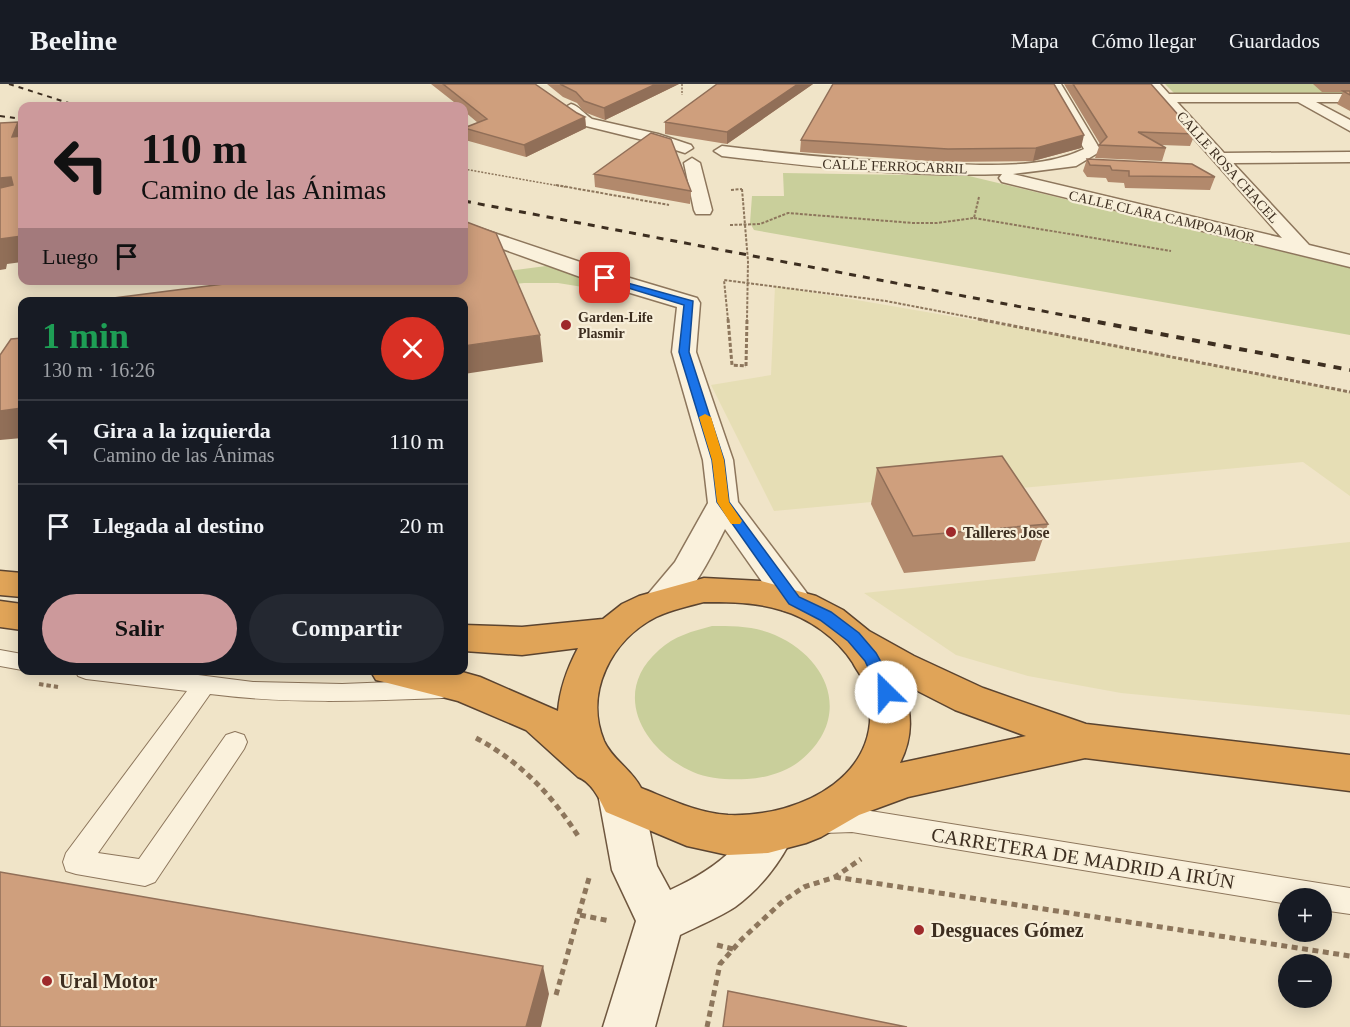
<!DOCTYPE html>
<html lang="es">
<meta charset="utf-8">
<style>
:root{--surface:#171b24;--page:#242831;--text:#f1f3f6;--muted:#9ea1a6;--line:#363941;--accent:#cc999b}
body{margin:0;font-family:"Times New Roman",serif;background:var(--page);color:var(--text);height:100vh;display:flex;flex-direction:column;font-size:22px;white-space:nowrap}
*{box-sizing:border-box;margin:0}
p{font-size:20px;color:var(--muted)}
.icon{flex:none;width:33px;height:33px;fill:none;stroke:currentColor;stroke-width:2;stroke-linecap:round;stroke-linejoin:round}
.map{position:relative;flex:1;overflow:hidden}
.details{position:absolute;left:18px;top:213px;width:450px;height:378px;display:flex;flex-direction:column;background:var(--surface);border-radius:12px;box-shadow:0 3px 15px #0003}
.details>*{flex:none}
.hud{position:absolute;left:18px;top:18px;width:450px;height:183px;border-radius:12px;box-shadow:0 3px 15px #0003;background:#cc999b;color:#111;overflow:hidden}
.fabs{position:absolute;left:1278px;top:804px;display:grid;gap:12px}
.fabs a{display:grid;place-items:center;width:54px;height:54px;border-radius:50%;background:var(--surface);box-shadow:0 3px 15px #0003;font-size:30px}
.pin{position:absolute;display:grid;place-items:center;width:51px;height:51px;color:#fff;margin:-26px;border-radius:12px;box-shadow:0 3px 9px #0006}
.me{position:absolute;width:66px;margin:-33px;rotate:337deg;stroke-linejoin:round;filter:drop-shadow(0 0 4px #0008)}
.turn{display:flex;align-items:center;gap:21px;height:126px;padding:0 24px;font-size:27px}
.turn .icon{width:78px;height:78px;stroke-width:2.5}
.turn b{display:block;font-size:42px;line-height:51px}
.then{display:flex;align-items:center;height:57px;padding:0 24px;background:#0003;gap:12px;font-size:22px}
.round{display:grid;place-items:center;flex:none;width:63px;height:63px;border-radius:32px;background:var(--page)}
.head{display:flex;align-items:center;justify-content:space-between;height:102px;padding:0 24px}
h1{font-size:36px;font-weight:600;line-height:45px;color:#1e9e55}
.primary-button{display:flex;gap:12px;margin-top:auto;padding:12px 24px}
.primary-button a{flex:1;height:69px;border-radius:36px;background:var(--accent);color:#111;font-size:24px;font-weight:600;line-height:69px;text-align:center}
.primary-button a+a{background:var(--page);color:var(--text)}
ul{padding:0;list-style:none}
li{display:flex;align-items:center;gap:18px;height:84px;padding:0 24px;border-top:2px solid var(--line)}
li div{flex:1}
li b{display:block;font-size:22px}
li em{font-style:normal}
header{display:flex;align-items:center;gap:36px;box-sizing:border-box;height:84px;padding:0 30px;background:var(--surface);border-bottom:2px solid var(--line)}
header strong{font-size:28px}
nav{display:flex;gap:33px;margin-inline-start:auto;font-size:21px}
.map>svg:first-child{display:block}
.farmland{fill:#e6deb5}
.green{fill:#c9cf9b}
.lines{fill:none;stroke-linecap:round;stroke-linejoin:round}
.lane-casing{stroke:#8d765c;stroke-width:2}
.street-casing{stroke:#8d765c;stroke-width:3}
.secondary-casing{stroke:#6f573f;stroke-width:3}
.highway-casing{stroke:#5b4430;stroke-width:3}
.path-far4{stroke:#8d765c;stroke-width:1.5;stroke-dasharray:2 1.5;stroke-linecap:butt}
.path-far3{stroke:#8d765c;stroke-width:2;stroke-dasharray:3 1.5;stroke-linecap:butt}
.path-far2{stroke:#8d765c;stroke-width:3;stroke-dasharray:4 2;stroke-linecap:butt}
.path-far1{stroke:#8d765c;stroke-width:4;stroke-dasharray:4.5 3;stroke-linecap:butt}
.path{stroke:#8d765c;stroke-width:5;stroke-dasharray:6 4.5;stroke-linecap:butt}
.lane{fill:#faf1dc;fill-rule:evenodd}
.street{fill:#faf1dc;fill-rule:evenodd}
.secondary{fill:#faf1dc;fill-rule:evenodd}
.highway{fill:#e0a458;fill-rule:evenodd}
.rail-far2{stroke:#3d2e20;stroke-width:2;stroke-dasharray:5 5;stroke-linecap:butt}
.rail-far1{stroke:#3d2e20;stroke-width:3;stroke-dasharray:7 7;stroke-linecap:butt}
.rail{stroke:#3d2e20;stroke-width:4;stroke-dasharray:8 8;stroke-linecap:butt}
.path-bridge-far1{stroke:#8d765c;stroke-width:2;stroke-dasharray:3 1.5;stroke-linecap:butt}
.path-bridge{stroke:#8d765c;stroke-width:3;stroke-dasharray:4 2;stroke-linecap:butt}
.wall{fill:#b2896c}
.shaded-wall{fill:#916f58}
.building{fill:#cf9f7d;stroke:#916f58;stroke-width:1.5}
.route{fill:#1a73e8;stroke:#114b97;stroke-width:1.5}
.slow{fill:#f59e0b}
.poi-dot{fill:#9e2a2b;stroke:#f7eed8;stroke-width:2}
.labels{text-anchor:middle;stroke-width:4.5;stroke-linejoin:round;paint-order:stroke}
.far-street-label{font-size:14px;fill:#3d2e20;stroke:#f7eed8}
.far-poi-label{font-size:14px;font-weight:bold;fill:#3d2e20;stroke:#f7eed8;text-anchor:start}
.poi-label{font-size:16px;font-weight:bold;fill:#3d2e20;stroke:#f7eed8;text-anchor:start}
.near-street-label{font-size:20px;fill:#3d2e20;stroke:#f7eed8}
.near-poi-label{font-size:20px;font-weight:bold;fill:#3d2e20;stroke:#f7eed8;text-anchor:start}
</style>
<header>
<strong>Beeline</strong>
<nav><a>Mapa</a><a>Cómo llegar</a><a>Guardados</a></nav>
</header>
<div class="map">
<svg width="1350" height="943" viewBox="0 0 1350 943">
<rect width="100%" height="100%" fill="#f0e4c8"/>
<path class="farmland" d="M775 202 1055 250 1350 309V412L1303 378 774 427 711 301 771 291Z
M1350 458V631L1121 609 1028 592 956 571 864 509Z"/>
<path class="green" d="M1165 0H1350V9H1174Z
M783 89 969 92 1350 184V251L754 146 750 139 752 112H784Z
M546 182 632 208 626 210 558 199H524L444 208 464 196V193Z
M712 542C733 542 755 542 775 551 830 575 852 634 801 676 787 688 766 694 747 695 729 696 709 695 693 688 643 666 610 609 659 566 674 552 693 547 712 542Z"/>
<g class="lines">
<defs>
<path id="lane" d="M0 566 22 570V586L0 582Z
M75 586H159L253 598 342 600 442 596 450 599 453 605 450 611 442 614C364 617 287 620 210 610L98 769 139 775 226 651 235 648 244 651 247 658 244 665 155 798 145 802 76 790 66 787 63 778 66 769 187 607 86 595 78 592Z
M852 724 1350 804V830L1322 826V814H1288V820L852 748 825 749 816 745 812 737 816 729 825 725Z"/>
<path id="street" d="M1047 0H1061L1101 67 1076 82 1013 90 1282 154 1146 0H1160L1169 10H1350V18H1316L1350 36V47L1298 18H1177L1224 69 1350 68V78L1233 79 1309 161 1350 171V183L1002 98 999 94 1002 90C908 93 815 83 722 72L714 67 722 62C796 71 870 78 945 80 990 81 1042 85 1084 65Z
M571 20C579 22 584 30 592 35L658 50 691 61 693 64 685 69 647 57 582 41 573 36 564 24Z
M692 74 700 79 712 126 710 130H696L694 126 684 79Z
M464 139 613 189 697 214 700 219 696 268 733 376 738 418 806 508 811 517 806 526 794 529 782 526 725 445C715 465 690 516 670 525 662 529 656 527 648 525L643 516 675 478 708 419 703 376 672 268 677 223 597 199 464 151Z"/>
<path id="secondary" d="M621 696 636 702 643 715 657 782 670 806C694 795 715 783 734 764 749 749 750 738 772 730L788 736 794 750C781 778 760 805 735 823 718 834 698 842 680 851L655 943H603L636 837 612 786 599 715 606 702Z"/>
<path id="highway" d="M0 487 22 489V513L0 511Z
M704 494 761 497 816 512 843 526 869 547 914 572 983 604 1086 640 1350 671V707L1085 674 908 713 859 731 821 753 806 759 768 769 728 771 687 762 606 728C600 716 592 698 578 693L526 646 458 617 376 596 370 586H455L480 593 558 627C560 604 567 585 578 564L522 571 464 567V541L522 543 603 535 622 520 639 512ZM704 518C729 518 756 518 781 526 809 534 837 554 853 579 857 587 864 595 866 603 891 689 801 734 728 731 697 729 669 715 641 704 632 686 612 675 604 657 584 609 611 556 656 533 671 526 688 522 704 518ZM904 600 955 626 1026 652 900 679C914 651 911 630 904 600Z
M0 517 22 520V546L0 543Z"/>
</defs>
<use href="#lane" class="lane-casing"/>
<use href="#street" class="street-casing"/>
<use href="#secondary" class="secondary-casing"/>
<use href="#highway" class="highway-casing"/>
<path class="path-far4" d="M682 0V11
M464 85 565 103"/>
<path class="path-far3" d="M556 101 669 121
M731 106 742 105
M974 134 1171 167
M730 141 760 140 788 129 913 139H937L974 134 979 113
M728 236 724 196 886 217 985 236"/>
<path class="path-far2" d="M728 235 732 281 746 282
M978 235 1350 308"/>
<path class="path-far1" d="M39 600 58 603"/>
<path class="path" d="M476 654C521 678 553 712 580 755
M835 793 1350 872
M580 831 610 837
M717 861 733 865
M556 911 589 794
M707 943 720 880 742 855 783 817 804 803 835 793 861 775"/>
<use href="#lane" class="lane"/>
<use href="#street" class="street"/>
<use href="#secondary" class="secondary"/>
<use href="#highway" class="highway"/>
<path class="rail-far2" d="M9 0 78 22
M0 32 22 35"/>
<path class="rail-far1" d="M464 117 1090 236"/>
<path class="rail" d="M1082 235 1350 286"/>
<path class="path-bridge-far1" d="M742 105 748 177 747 236"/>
<path class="path-bridge" d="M746 282 747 235"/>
</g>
<path class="wall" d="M431 0H535L577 29 585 33 586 44 526 73 465 56 464 44 478 39 464 27V22H459Z
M547 0H679L605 36 584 28 577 19 563 13Z
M717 0H813L727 60 665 50V38Z
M1064 0H1151L1195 50 1190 62 1161 61 1166 64 1162 77 1095 74 1100 60Z
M1313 0H1350V27L1337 20 1343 8H1322Z
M801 56 1081 64 1033 77 945 78 800 68Z
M1087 75 1215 93 1210 106 1125 104 1124 99 1108 98 1106 94 1087 93 1083 87Z
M594 90 691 107 690 120 595 103Z
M877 384 1048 440 1035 477 904 489 871 420Z"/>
<path class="shaded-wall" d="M656 0H679L605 36 604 24Z
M798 0H813L727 60V48Z
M585 33 586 44 526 73 524 61Z
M18 38 22 46V71L12 53Z
M1084 51 1081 64 1033 77 1036 64Z
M11 93 22 115 0 118V94Z
M22 152V178L7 180 6 185 0 186V155Z
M540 251 543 278 464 290V262Z
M22 324V354L0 356V327Z
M543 882 549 910 541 943H526Z"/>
<path class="building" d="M443 0H535L577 29 585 33 524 61 464 44 487 35Z
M560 0H656L604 24 584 17 576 8Z
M717 0H798L727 48 665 38Z
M833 0H1054L1084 51 1036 64 948 65 801 56Z
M1073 0H1151L1195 50 1138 48 1166 64 1099 61 1107 53Z
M1343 7H1350V11Z
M18 38 12 53 22 52V152L0 155V104L13 101 11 93 0 94V39Z
M651 49 671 55 691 107 594 90Z
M1087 75 1192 80 1215 93 1129 92V87L1112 86 1110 82 1090 81Z
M464 137 496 149 540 251 464 262V218H82L239 198V196H464Z
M22 254V324L0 327V271L11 255Z
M1002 372 1048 440 913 452 877 384Z
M0 788 543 882 526 943H0Z
M728 907 907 943H723Z"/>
<path class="route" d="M602 192 693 217 689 268 724 376 729 418 799 513 831 528 859 549 876 569 891 596 894 608 892 612 886 614 881 612 865 577 848 557 820 536 789 520 717 418 712 376 679 268 684 221 602 196Z"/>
<path class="slow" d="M705 330 711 333 724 376 729 418 742 437 740 440H731L717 418 712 376 699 333Z"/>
<g class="poi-dot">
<circle cx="566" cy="241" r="6"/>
<circle cx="951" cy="448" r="6"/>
<circle cx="919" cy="846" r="6"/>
<circle cx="47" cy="897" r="6"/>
</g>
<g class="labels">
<g class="far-street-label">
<text transform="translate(895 82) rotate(2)" y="5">CALLE FERROCARRIL</text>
<text transform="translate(1228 83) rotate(48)" y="5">CALLE ROSA CHACEL</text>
<text transform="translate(1162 132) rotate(13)" y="5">CALLE CLARA CAMPOAMOR</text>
</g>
<g class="far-poi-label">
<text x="578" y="238">Garden-Life<tspan x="578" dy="16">Plasmir</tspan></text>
</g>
<g class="poi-label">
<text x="963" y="454">Talleres Jose</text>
</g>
<g class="near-street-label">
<text transform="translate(1083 774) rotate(9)" y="7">CARRETERA DE MADRID A IRÚN</text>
</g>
<g class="near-poi-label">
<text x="931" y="853">Desguaces Gómez</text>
<text x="59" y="904">Ural Motor</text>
</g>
</g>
</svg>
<div class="fabs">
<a>+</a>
<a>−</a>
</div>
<div class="pin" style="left:605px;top:194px;background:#d93025"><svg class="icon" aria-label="arrive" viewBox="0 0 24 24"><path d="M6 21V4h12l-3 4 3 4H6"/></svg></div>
<svg class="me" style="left:886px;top:608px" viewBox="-20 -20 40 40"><circle r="19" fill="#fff"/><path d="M0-13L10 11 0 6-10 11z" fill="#1a73e8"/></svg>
<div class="hud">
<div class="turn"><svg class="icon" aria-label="left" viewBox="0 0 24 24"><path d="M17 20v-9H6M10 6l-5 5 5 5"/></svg><div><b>110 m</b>Camino de las Ánimas</div></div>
<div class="then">Luego<svg class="icon" aria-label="arrive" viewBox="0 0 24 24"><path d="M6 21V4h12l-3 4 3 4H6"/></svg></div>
</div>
<section class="details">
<div class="head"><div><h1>1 min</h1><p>130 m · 16:26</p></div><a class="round" style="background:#d93025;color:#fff"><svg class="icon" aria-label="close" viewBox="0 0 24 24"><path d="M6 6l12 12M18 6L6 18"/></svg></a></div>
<ul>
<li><svg class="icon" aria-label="left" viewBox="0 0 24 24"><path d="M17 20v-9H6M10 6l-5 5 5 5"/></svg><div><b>Gira a la izquierda</b><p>Camino de las Ánimas</p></div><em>110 m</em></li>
<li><svg class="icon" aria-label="arrive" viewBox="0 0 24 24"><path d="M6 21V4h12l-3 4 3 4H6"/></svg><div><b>Llegada al destino</b></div><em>20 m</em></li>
</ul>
<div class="primary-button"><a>Salir</a><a>Compartir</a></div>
</section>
</div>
